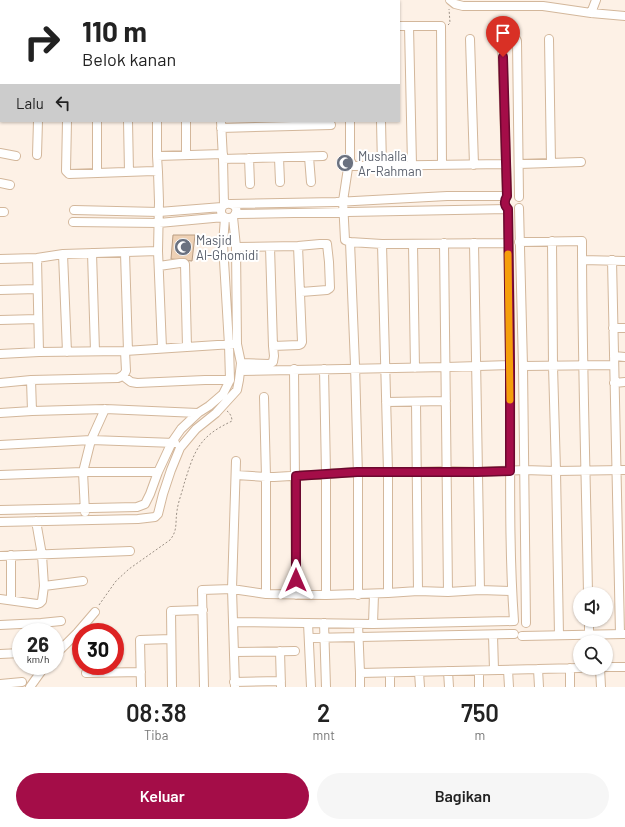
<!DOCTYPE html>
<html lang="id">
<style>
:root{--surface:#fff;--page:#f6f6f6;--text:#222;--muted:#767676;--accent:#a40d48}
body{margin:0;font-family:Barlow,sans-serif;background:var(--page);color:var(--text);height:100vh;display:flex;flex-direction:column;font-size:15px;white-space:nowrap}
*{box-sizing:border-box;margin:0}
p{font-size:13px;color:var(--muted)}
.icon{flex:none;width:22px;height:22px;fill:none;stroke:currentColor;stroke-width:2;stroke-linecap:round;stroke-linejoin:round}
.map{position:relative;height:687px;overflow:hidden}
.side{display:flex;flex-direction:column;background:var(--surface);flex:1}
.side>*{flex:none}
.guide{position:absolute;left:0px;top:0px;width:400px;height:122px;box-shadow:0 1px 3px #0004;background:#fff;color:var(--text);overflow:hidden}
.tools{position:absolute;left:573px;top:587px;display:grid;gap:8px}
.tools a{display:grid;place-items:center;width:40px;height:40px;border-radius:50%;background:var(--surface);box-shadow:0 1px 3px #0004;font-size:20px}
.speed{position:absolute;left:12px;top:623px;display:flex;gap:8px;font-size:20px;font-weight:700;text-align:center}
.speed>*{display:grid;place-content:center;width:52px;height:52px;border-radius:50%;background:var(--surface);box-shadow:0 1px 3px #0004;line-height:1}
.speed small{font-size:10px;font-weight:400}
.speed .limit{border:6px solid #d22;background:#fff;color:#111}
.pin{position:absolute;display:grid;place-items:center;width:34px;height:34px;color:#fff;margin:-41px -17px;border-radius:50% 50% 50% 0;rotate:-45deg;box-shadow:0 0 4px #0007}
.pin .icon{rotate:45deg}
.me{position:absolute;width:44px;margin:-22px;rotate:0deg;stroke-linejoin:round;filter:drop-shadow(0 0 3px #0008)}
.turn{display:flex;align-items:center;gap:14px;height:84px;padding:0 16px;font-size:18px}
.turn .icon{width:52px;height:52px;stroke-width:2.5}
.turn b{display:block;font-size:28px;line-height:34px}
.then{display:flex;align-items:center;height:38px;padding:0 16px;background:#0003;gap:8px;font-size:15px}
.eta{display:flex;justify-content:space-evenly;align-items:center;height:68px;text-align:center}
.eta b{font-size:24px;font-weight:600;line-height:28px}
.button{display:flex;gap:8px;margin-top:auto;padding:8px 16px}
.button a{flex:1;height:46px;border-radius:24px;background:var(--accent);color:#fff;font-size:16px;font-weight:600;line-height:46px;text-align:center}
.button a+a{background:var(--page);color:var(--text)}
.map>svg:first-child{display:block}
.building{fill:#eed1b5;stroke:#b99d82}
.lines{fill:none;stroke-linecap:round;stroke-linejoin:round}
.minor-casing{stroke:#d3b79b;stroke-width:10}
.path{stroke:#9b9085;stroke-width:1;stroke-dasharray:2 2;stroke-linecap:butt}
.minor{stroke:#fff;stroke-width:8}
.route-casing{stroke:#6b082f;stroke-width:10}
.route{stroke:#a40d48;stroke-width:7}
.slow{stroke:#f59e0b;stroke-width:7}
.labels{text-anchor:middle;stroke-width:4;stroke-linejoin:round;paint-order:stroke}
.worship-label{font-size:13px;fill:#5b616d;stroke:#fff;text-anchor:start}
</style>
<div class="map">
<svg width="625" height="687" viewBox="0 0 625 687">
<rect width="100%" height="100%" fill="#fdf1e6"/>
<path class="building" d="M173 235H195L192 261 171 259Z"/>
<g class="lines">
<defs>
<path id="minor" d="M205 0 206 1
M450 0 455 4 463 6H543L591 13 625 16
M351 1 356 0
M591 13 596 0
M399 26H441L442 165
M409 26 412 165
M470 39 474 165
M549 39 551 163
M0 47 1 46
M67 121 66 171 69 174 154 171 158 172 157 156 223 154
M128 121 129 172
M157 121V156
M221 121 223 159 224 205
M350 121V160L353 166 506 164
M381 121 382 166
M221 128 331 125
M0 153 16 156
M37 155 38 121
M186 155V121
M309 157 311 182
M249 158 250 184
M279 158 280 182
M223 159 323 156
M352 164 348 168 343 201 345 240 350 242 382 244 508 243
M519 164 581 162
M158 172 159 202 158 251
M97 173V121
M0 183 10 185
M231 204 336 202 447 196H507L502 42 503 40 510 38 516 39 517 41 519 197
M519 208 523 366 526 623
M74 210 159 212 222 207
M0 212H4
M73 222 159 223 224 217
M552 241 553 366 556 471 559 635
M350 242 355 365 358 476V595
M519 242 582 241C582 359 586 476 588 594
M444 243 448 592
M474 243 480 590
M382 244 388 472V593
M413 244 415 368
M236 247 298 246 320 244H327L329 262 330 288 327 290 301 292
M92 253 95 351
M125 253 128 351
M63 254 67 352
M37 258 39 352
M0 259 37 258 63 254 158 251 162 348
M582 260 625 261
M612 260 620 634
M159 266 180 263H184L185 264 187 347
M0 290 37 289
M0 320 38 319
M613 328H625
M273 346 299 345 301 344 302 342 298 246
M0 354 39 352 125 351 233 344
M614 356 625 357
M241 363 269 364 273 362 274 356 273 346 270 247
M523 366 614 365
M294 369 296 595
M324 369 326 474V595
M240 371 446 367 510 365
M123 376 131 382 137 383 205 380H230
M31 380 32 411
M0 383 31 380 118 378C122 376 124 376 126 371L125 351
M614 383 625 382
M264 397 266 477H274L357 472H416L446 471 477 472 524 470 556 471 625 470
M386 402 446 401
M416 402 418 591
M0 413 32 411 105 409 198 413
M0 445 91 440 175 443
M0 475 83 472H158
M236 475 266 477V594
M0 510 137 507 145 504 150 494 158 472 172 442 181 429 198 413 209 406 223 394 230 380 229 345 223 244 225 218
M85 512 83 472 91 440 105 409
M0 522 138 519 155 517 158 514 163 494 171 470 180 448 196 429 216 413 237 390 239 380 241 363 237 344 236 247 233 217C245 204 221 198 221 211 221 218 228 219 233 217
M11 555V600
M0 556 130 551
M44 586 83 581
M0 599 37 604 40 603 42 601 44 586 42 555 36 521
M589 620V634
M233 622 373 624 514 621C508 537 511 451 510 367 510 314 509 261 508 209L236 214
M308 623 311 687
M324 623 326 687
M358 624 360 673 538 669 539 687
M373 624 374 594
M0 625 41 623 61 621
M493 635 494 670
M522 636 624 634
M309 638 514 634
M280 651 281 687
M234 652 295 651
M0 654 21 653
M55 655 77 633 95 612
M606 667H625
M570 668V687
M600 668 601 687
M538 669 580 668
M508 670 509 687
M448 671 449 687
M479 671V687
M419 672 420 687
M86 673 141 672
M360 673V687
M390 673V687
M234 682 281 681
M0 684 22 682
M30 687 45 666
M141 687 140 640 171 639
M172 687 171 611 203 610
M204 687 202 590 232 589 266 594 326 595 388 593 418 591 448 592 480 590 511 591
M235 687 232 589 236 461"/>
</defs>
<use href="#minor" class="minor-casing"/>
<path class="path" d="M448 25 450 23 449 9
M99 605 116 581 129 569 170 540C178 530 175 523 177 511 178 502 182 493 184 484 189 469 193 452 204 440 212 431 222 426 232 421 232 417 230 413 227 411"/>
<use href="#minor" class="minor"/>
</g>
<g class="lines">
<defs>
<path id="route" d="M296 580V476L357 472H477L510 471V365L508 209C504 205 504 201 507 196L503 57"/>
</defs>
<use href="#route" class="route-casing"/>
<use href="#route" class="route"/>
<path class="slow" d="M508 254 510 400"/>
</g>
<defs>
<symbol id="mosque-disc" viewBox="-11 -11 22 22"><circle r="9.5" fill="#6b7280" stroke="#fff"/><path d="M3.5-4.9A6 6 0 1 0 3.5 4.9A5 5 0 1 1 3.5-4.9Z" fill="#fff"/></symbol>
</defs>
<g fill-rule="evenodd">
<use href="#mosque-disc" x="335" y="153" width="20" height="20"/>
<use href="#mosque-disc" x="173" y="237" width="20" height="20"/>
</g>
<g class="labels">
<g class="worship-label">
<text x="358" y="161">Mushalla<tspan x="358" dy="15">Ar-Rahman</tspan></text>
<text x="196" y="245">Masjid<tspan x="196" dy="15">Al-Ghomidi</tspan></text>
</g>
</g>
</svg>
<div class="tools">
<a><svg class="icon" aria-label="sound" viewBox="0 0 24 24"><path d="M4 9h4l5-4v14l-5-4H4zM17 9q2 3 0 6"/></svg></a>
<a><svg class="icon" aria-label="search" viewBox="0 0 24 24"><circle cx="10" cy="10" r="6"/><path d="M15 15l6 6"/></svg></a>
</div>
<div class="speed"><div>26<small>km/h</small></div><div class="limit">30</div></div>
<div class="pin" style="left:503px;top:57px;background:#d93025"><svg class="icon" aria-label="arrive" viewBox="0 0 24 24"><path d="M6 21V4h12l-3 4 3 4H6"/></svg></div>
<svg class="me" style="left:296px;top:580px" viewBox="-20 -20 40 40"><path d="M0-17L14 15 0 8-14 15z" fill="#a40d48" stroke="#fff" stroke-width="4"/></svg>
<div class="guide">
<div class="turn"><svg class="icon" aria-label="right" viewBox="0 0 24 24"><path d="M7 20v-9h11M14 6l5 5-5 5"/></svg><div><b>110 m</b>Belok kanan</div></div>
<div class="then">Lalu<svg class="icon" aria-label="left" viewBox="0 0 24 24"><path d="M17 20v-9H6M10 6l-5 5 5 5"/></svg></div>
</div>
</div>
<section class="side">
<div class="eta">
<div><b>08:38</b><p>Tiba</p></div>
<div><b>2</b><p>mnt</p></div>
<div><b>750</b><p>m</p></div>
</div>
<div class="button"><a>Keluar</a><a>Bagikan</a></div>
</section>
